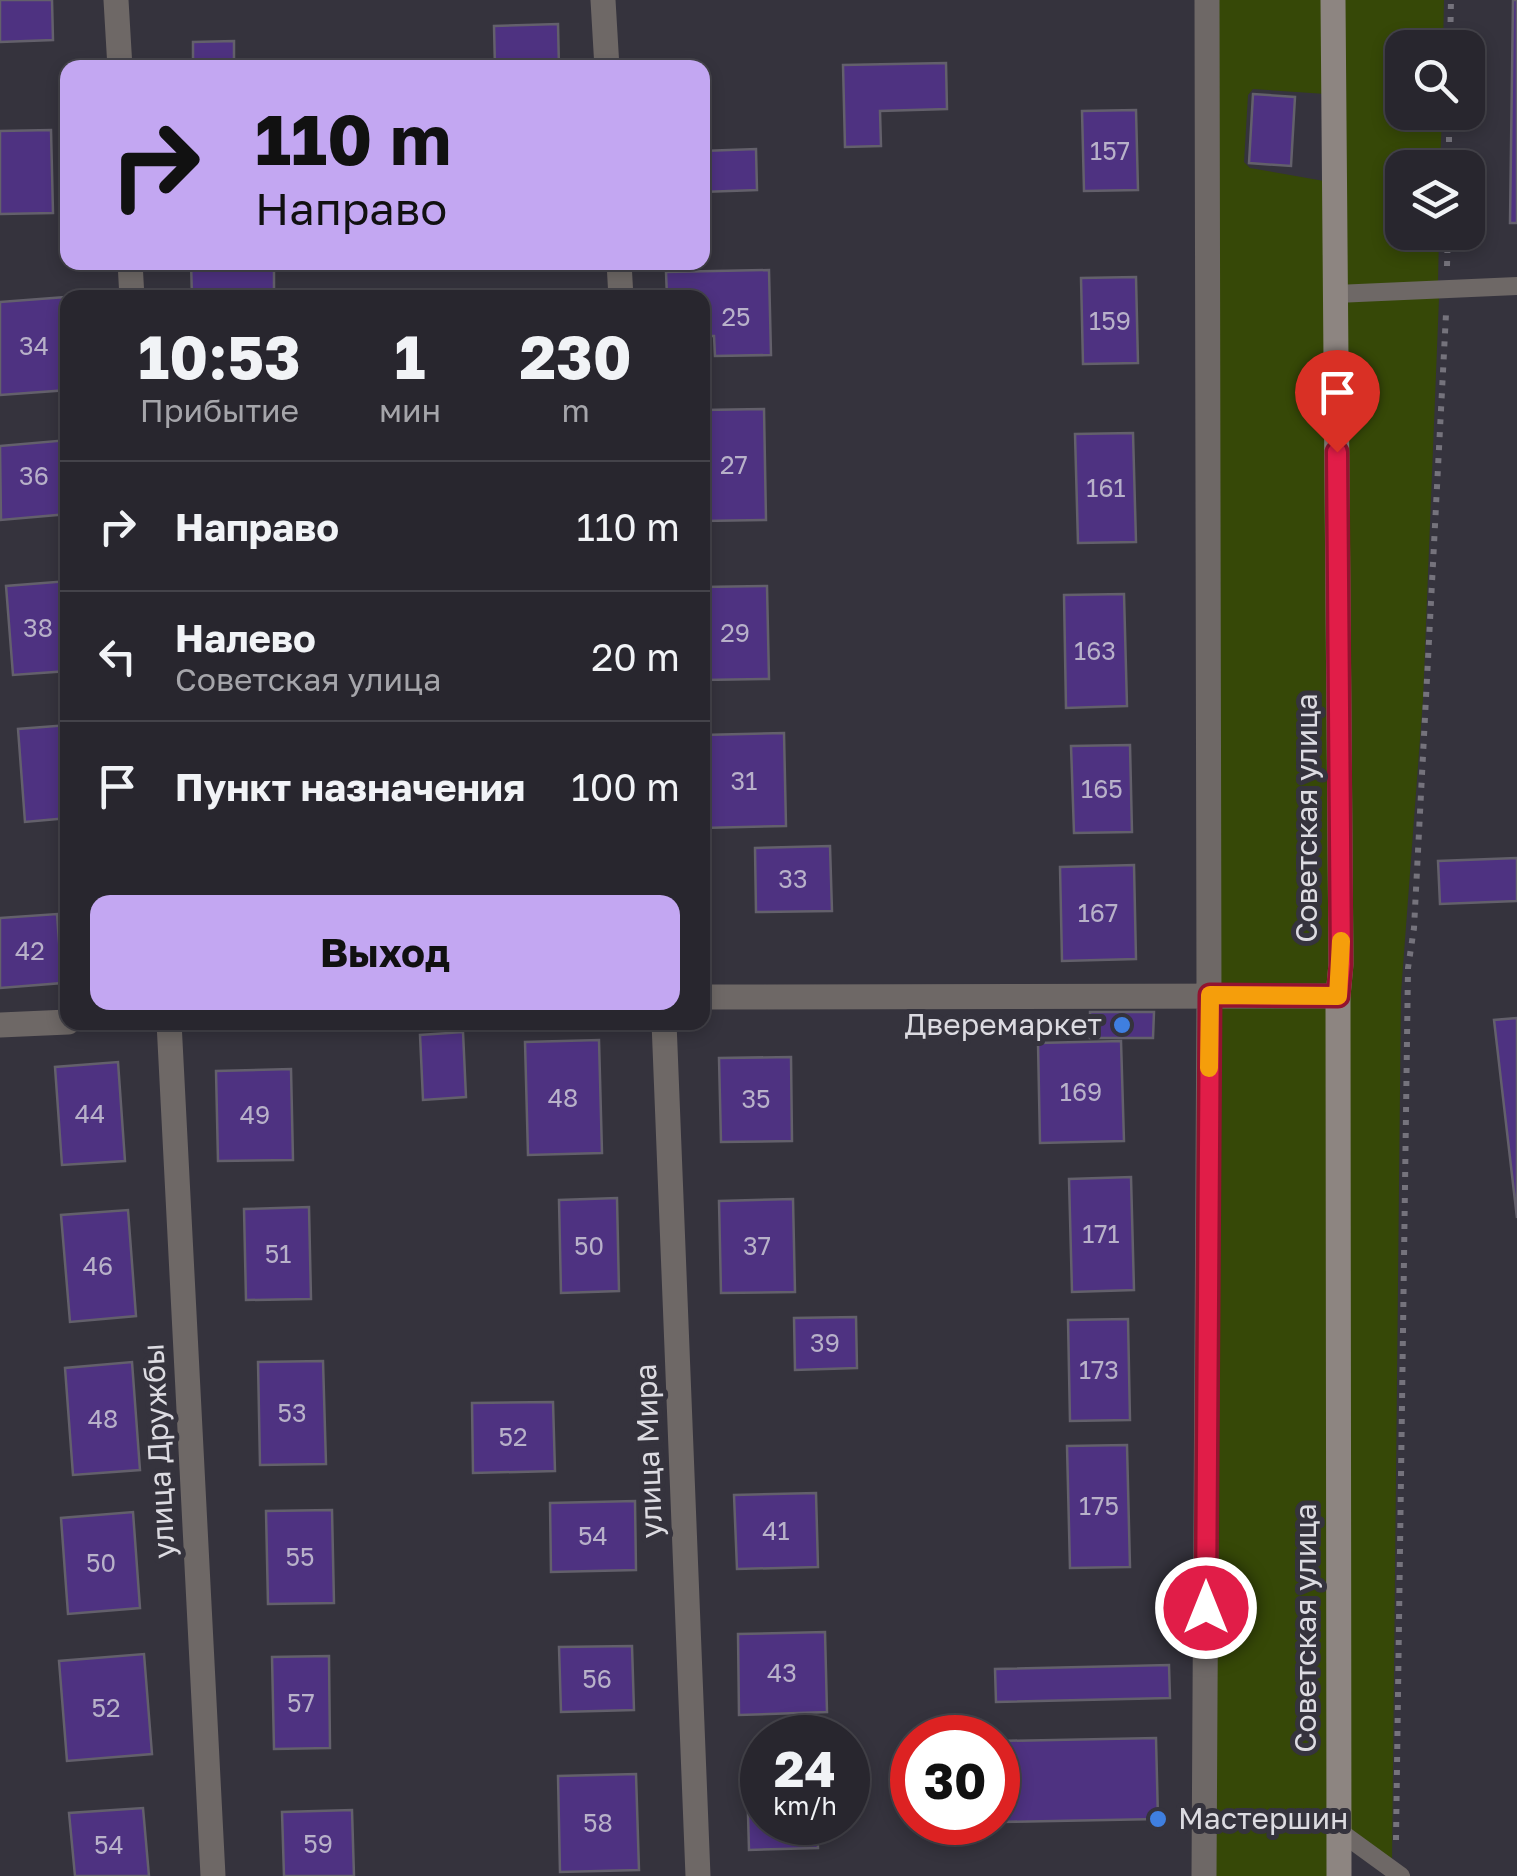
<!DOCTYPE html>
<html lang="ru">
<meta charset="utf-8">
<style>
:root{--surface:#28262e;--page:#34323a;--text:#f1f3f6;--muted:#a5a5aa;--line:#44434a;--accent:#c3a7f2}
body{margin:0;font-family:"Golos Text",sans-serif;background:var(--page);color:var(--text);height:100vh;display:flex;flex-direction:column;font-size:38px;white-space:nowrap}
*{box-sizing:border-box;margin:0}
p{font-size:32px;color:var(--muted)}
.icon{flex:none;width:55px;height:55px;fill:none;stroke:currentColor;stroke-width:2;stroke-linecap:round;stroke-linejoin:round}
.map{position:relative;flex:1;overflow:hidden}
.side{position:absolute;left:60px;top:290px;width:650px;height:740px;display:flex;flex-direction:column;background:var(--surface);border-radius:20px;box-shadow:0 5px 15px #0003,0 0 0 2px var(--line)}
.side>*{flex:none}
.banner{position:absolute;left:60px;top:60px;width:650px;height:210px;border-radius:20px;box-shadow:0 5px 15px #0003,0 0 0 2px var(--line);background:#c3a7f2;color:#111;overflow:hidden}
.tools{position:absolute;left:1385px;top:30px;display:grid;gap:20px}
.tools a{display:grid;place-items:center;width:100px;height:100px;border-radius:20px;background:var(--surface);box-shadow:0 5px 15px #0003,0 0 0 2px var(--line);font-size:50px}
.speed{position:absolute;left:740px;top:1715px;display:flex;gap:20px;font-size:50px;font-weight:700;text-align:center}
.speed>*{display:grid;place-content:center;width:130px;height:130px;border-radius:50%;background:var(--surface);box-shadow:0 5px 15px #0003,0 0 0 2px var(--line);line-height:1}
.speed small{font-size:25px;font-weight:400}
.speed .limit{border:15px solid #d22;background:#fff;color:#111}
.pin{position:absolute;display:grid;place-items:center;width:85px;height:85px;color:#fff;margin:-102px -42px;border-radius:50% 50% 50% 0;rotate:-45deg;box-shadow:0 0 10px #0007}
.pin .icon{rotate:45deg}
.me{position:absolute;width:110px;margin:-55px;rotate:0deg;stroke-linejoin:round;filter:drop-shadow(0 0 8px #0008)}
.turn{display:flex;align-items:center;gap:35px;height:210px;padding:0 30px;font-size:45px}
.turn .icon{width:130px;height:130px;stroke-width:2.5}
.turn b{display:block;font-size:70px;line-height:85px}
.eta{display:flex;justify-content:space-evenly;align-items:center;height:170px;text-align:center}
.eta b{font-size:60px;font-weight:700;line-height:70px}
.button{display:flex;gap:20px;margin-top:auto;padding:20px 30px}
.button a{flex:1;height:115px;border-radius:20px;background:var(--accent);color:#111;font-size:40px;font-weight:700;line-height:115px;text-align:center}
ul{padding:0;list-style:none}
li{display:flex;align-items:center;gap:30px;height:130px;padding:0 30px;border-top:2px solid var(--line)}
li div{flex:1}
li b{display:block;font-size:38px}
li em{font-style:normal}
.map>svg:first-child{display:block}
.green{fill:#364807}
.building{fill:#4e3281;stroke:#63606b;stroke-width:2.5}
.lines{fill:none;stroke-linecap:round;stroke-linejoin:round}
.path{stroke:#75737c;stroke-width:6;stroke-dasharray:5 8;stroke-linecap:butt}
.service{stroke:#6e6866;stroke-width:18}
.minor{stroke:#6e6866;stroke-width:25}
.tertiary{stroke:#6e6866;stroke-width:25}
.secondary{stroke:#8d8581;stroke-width:25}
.route-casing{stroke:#92132f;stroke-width:25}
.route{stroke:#e11d48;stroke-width:18}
.slow{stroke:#f59e0b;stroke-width:18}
.shop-dot{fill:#3f7fe0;stroke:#35333d;stroke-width:4}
.labels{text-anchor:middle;stroke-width:10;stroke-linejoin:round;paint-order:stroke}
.number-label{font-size:25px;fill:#b8b1c9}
.street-label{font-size:30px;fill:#dcdbe1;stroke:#35333d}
.poi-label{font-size:30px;fill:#dcdbe1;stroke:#35333d;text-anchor:end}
</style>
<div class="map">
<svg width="1517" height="1876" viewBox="0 0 1517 1876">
<rect width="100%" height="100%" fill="#35333d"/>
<path class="green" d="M1213 0H1323L1326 94 1253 89 1248 95 1244 162 1250 168 1324 181 1332 986 1215 985Z
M1342 0H1444L1443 47 1402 48V112L1442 113 1440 167 1402 168V232L1439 233 1438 282 1345 288Z
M1439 298 1423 699 1401 993 1392 1861 1344 1828 1345 300Z
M1328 1004V1876H1214L1217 1007Z"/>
<path class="building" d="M0 0H52L53 40 0 42Z
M1513 0H1517V223H1510Z
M558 24 559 68H495L494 26Z
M234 41V68H193V42Z
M946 63 947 109 880 111 881 146 845 147 843 65Z
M1253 94 1295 97 1291 166 1249 163Z
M1136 110 1138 190 1084 191 1082 111Z
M51 130 53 213 0 214V131Z
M756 149 757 190 702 192V151Z
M191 262H274V298H192Z
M769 270 771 355 715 356 714 336H702V298H667L666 272Z
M1136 277 1138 363 1083 364 1081 278Z
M79 296 68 298V390L0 395V302Z
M764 409 766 520 702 521V410Z
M1133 433 1136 542 1078 543 1075 434Z
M68 440V514L1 520 0 446Z
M68 581V671L13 675 6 586Z
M767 586 769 679 702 680V587Z
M1124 594 1127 706 1066 708 1064 595Z
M68 725V818L25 822 18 729Z
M784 733 786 826 702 828V735Z
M1130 745 1132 832 1074 833 1071 746Z
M830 846 832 911 756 912 755 848Z
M1517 858V901L1440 904 1438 861Z
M1134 865 1136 959 1062 961 1060 867Z
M57 914 62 983 0 988V918Z
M1090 1012H1154L1153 1038H1090Z
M1517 1018V1218L1494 1020Z
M463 1032 466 1097 423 1100 420 1035Z
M599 1040 602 1153 528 1155 525 1042Z
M1121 1041 1124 1141 1040 1143 1038 1043Z
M791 1057 792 1141 721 1142 719 1058Z
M118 1062 125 1161 62 1165 55 1067Z
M291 1069 293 1160 218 1161 216 1071Z
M1131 1177 1134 1290 1072 1292 1069 1179Z
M617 1198 619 1291 561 1293 559 1200Z
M793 1199 795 1292 721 1293 719 1201Z
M309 1207 311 1299 246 1300 244 1209Z
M128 1210 136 1316 70 1322 61 1215Z
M856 1317 857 1368 795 1370 794 1318Z
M1128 1319 1130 1420 1070 1421 1068 1320Z
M323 1361 326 1464 260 1465 258 1362Z
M132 1362 140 1470 73 1475 65 1368Z
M553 1402 555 1471 473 1473 472 1403Z
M1127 1445 1130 1567 1070 1568 1067 1446Z
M816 1493 818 1567 737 1569 734 1495Z
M635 1501 636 1570 551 1572 550 1503Z
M332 1510 334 1603 268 1604 266 1511Z
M133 1512 140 1608 68 1614 61 1518Z
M825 1632 827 1712 739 1715 738 1634Z
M632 1646 634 1710 561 1712 559 1647Z
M144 1654 152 1754 67 1761 59 1661Z
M329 1656 330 1748 274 1749 272 1657Z
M1169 1665 1170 1698 996 1702 995 1669Z
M1156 1738 1158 1819 998 1822V1741Z
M636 1774 639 1870 560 1872 558 1776Z
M747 1778H762V1822H817L818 1848 749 1850Z
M143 1808 149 1876H75L69 1813Z
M352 1810 354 1876H284L282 1812Z"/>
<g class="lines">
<path class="path" d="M1450 48 1451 0
M1449 168V112
M1447 266 1448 232
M1396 1840 1408 968 1414 928 1446 314"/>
<path class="service" d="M1336 294 1517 286
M1339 1831 1401 1876"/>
<path class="minor" d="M603 0 607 68
M619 262 621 298
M702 997 1338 996
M664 1022 698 1876
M0 1025 68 1022
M1204 1876 1209 995 1207 0"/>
<path class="tertiary" d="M116 0 120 68
M130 262 132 298
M169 1022 213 1876"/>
<path class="secondary" d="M1333 0 1341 964 1338 996 1339 1876"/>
</g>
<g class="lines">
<defs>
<path id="route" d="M1206 1608 1210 995 1338 996 1341 964 1337 452"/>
</defs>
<use href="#route" class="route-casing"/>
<use href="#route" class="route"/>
<path class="slow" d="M1209 1068 1210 995 1338 996 1341 941"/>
</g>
<g class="shop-dot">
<circle cx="1122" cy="1025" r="10"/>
<circle cx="1158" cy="1819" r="10"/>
</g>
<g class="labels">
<g class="number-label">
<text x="1110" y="160">157</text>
<text x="736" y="326">25</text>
<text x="1110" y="330">159</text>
<text x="34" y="355">34</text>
<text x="734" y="474">27</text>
<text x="34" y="485">36</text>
<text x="1106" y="497">161</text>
<text x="38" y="637">38</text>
<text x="735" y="642">29</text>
<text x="1095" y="660">163</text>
<text x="744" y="790">31</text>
<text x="1102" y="798">165</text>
<text x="793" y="888">33</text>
<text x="1098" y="922">167</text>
<text x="30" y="960">42</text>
<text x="1081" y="1101">169</text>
<text x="563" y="1107">48</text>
<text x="756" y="1108">35</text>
<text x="90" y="1123">44</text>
<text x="255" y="1124">49</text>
<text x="1101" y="1243">171</text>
<text x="589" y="1255">50</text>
<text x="757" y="1255">37</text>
<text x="278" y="1263">51</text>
<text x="98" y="1275">46</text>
<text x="825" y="1352">39</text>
<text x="1099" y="1379">173</text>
<text x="292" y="1422">53</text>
<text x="103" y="1428">48</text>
<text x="513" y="1446">52</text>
<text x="1099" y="1515">175</text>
<text x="776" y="1540">41</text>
<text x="593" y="1545">54</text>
<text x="300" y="1566">55</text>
<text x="101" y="1572">50</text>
<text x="782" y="1682">43</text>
<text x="597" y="1688">56</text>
<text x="301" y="1712">57</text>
<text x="106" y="1717">52</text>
<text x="598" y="1832">58</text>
<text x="318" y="1853">59</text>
<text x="109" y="1854">54</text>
</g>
<g class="street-label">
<text transform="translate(1307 818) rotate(-90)" y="10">Советская улица</text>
<text transform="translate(159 1451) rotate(-93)" y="10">улица Дружбы</text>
<text transform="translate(649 1451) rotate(-92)" y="10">улица Мира</text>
<text transform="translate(1306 1628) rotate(-90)" y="10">Советская улица</text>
</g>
<g class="poi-label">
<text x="1102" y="1035">Дверемаркет</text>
<text x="1178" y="1829" text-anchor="start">Мастершин</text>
</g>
</g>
</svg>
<div class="tools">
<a><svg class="icon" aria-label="search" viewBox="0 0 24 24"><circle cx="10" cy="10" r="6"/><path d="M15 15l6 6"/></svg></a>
<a><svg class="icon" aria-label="layers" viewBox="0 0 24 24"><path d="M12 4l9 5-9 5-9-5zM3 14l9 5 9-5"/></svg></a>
</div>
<div class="speed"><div>24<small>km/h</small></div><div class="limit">30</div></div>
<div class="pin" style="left:1337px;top:452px;background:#d93025"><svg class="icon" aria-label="arrive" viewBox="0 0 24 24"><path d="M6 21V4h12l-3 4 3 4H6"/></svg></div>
<svg class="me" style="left:1206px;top:1608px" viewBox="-20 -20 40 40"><circle r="17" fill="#e11d48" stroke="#fff" stroke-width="3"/><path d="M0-11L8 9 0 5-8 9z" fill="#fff"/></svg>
<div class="banner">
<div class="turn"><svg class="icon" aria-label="right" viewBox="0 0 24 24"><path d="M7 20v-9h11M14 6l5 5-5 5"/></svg><div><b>110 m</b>Направо</div></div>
</div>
<section class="side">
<div class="eta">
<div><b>10:53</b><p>Прибытие</p></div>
<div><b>1</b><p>мин</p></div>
<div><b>230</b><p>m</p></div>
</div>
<ul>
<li><svg class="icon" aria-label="right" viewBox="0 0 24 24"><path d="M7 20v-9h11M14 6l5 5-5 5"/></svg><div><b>Направо</b></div><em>110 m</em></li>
<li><svg class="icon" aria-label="left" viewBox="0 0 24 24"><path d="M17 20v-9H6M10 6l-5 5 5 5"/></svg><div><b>Налево</b><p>Советская улица</p></div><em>20 m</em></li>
<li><svg class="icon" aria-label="arrive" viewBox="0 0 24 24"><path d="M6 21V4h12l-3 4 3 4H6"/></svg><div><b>Пункт назначения</b></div><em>100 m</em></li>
</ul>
<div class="button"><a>Выход</a></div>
</section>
</div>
